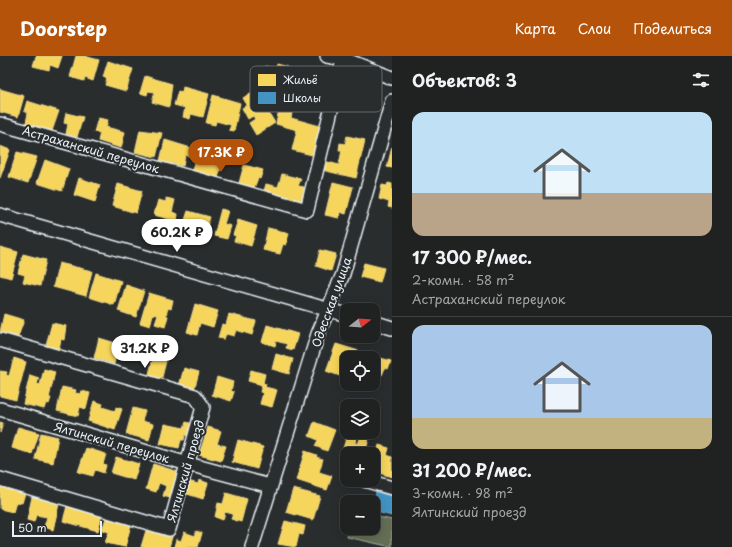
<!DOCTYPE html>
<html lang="ru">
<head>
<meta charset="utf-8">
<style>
  body { margin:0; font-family:"Playpen Sans",sans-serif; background:#282a2a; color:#f1f3f6; height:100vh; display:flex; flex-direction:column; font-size:15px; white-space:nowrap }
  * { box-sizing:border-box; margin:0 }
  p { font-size:13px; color:#a2a4a5 }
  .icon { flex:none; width:22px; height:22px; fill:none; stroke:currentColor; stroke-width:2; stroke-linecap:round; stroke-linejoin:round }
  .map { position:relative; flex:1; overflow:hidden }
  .sheet { display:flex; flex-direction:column; background:#202222; width:340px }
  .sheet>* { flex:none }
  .needle { width:26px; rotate:73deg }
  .buttons { position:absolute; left:340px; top:247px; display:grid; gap:8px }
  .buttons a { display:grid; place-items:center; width:40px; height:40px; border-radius:8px; background:#202222; box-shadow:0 2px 10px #0003,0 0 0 1px #3d3f40; font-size:20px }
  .scale { position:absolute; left:12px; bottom:10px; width:90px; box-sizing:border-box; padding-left:4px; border:2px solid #e8f1f8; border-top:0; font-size:11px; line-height:14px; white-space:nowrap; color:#e8f1f8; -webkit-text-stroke:3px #2a2d2e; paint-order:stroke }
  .price { position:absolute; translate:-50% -34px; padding:0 9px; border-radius:14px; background:#fff; color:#222; font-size:13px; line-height:26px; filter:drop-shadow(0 1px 2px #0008) }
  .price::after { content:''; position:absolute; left:50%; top:24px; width:12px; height:9px; margin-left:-6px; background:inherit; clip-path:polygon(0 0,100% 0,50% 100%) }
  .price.selected { background:#b45309; color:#fff }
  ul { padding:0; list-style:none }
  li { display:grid; align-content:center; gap:8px; height:212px; padding:0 20px }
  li+li { border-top:1px solid #3d3f40 }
  li span { display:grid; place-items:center; height:124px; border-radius:12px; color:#555 }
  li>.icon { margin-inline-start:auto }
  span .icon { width:72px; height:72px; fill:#fffc; stroke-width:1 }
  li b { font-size:17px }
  h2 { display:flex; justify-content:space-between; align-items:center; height:48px; padding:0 20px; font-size:17px }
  header { display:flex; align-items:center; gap:24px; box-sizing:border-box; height:56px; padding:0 20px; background:#b45309; color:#fff }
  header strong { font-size:19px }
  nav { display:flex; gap:22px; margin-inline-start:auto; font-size:14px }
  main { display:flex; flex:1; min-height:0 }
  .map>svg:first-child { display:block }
</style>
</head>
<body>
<header>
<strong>Doorstep</strong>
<nav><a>Карта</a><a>Слои</a><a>Поделиться</a></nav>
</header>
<main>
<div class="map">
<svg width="392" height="491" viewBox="0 0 392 491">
  <rect width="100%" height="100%" fill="#2a2d2e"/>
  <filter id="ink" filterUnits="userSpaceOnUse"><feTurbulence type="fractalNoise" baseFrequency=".025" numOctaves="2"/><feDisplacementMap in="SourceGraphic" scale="8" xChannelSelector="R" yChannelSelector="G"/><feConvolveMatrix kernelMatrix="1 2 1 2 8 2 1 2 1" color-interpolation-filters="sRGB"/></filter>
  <g filter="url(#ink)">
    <path fill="#636e54" stroke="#a6b0a6" d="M373,460L392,464V491L347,481L349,472H373Z"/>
    <path fill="#f6d55c" stroke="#f2dd8b" d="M36,0H62L58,12L50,9L49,14L33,10Z
      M76,0H84L99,4L93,25L85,22L84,25L70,21Z
      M108,5L133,13L126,35L105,29L107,22L103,21Z
      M277,8L288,11L286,19L290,20L288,28L284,27L280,42L265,38L266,35L259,33L265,10L276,13Z
      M145,20L172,28L169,51L152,46L155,36L148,35L147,39L140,37Z
      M183,31L209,38L203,61L191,58L190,63L183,61L185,52L174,49L178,35L182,36Z
      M0,33L24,40L18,61L0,56Z
      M255,34L275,67L256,79L249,67L255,63L253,60L248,63L242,52L247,49L243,42Z
      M213,39L240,47L234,75L229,74L231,69L216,65L215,69L206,67Z
      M27,45L59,55L52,75L26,67L28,57L24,55Z
      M279,53L292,57L291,62L320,70L312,99L292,94L297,74L276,68Z
      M66,57L83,61L77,81L66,78L68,68L64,67Z
      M98,62L108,64L106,71L125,76L121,92L98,85L100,77L94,76Z
      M140,74L162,77L156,101L135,96Z
      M347,80L365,84L356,122L322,114L324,105L339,109L342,94H339L340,87L345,88Z
      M165,84L191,92L189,100L185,99L183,110L160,105Z
      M0,90L10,94L0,122Z
      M198,90L214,95L211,105L222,108L218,122L192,115Z
      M392,91V112L387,111Z
      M17,96L37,101L28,127L9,121Z
      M45,104L69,113L62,135L37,127Z
      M244,109L263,114L260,123L258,122L254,132L239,127Z
      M282,118L301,123L298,130L304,131L301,145L264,135L266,128L278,131Z
      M79,122L100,129L95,146L74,139Z
      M333,126L353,131L346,158L340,156L339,162L325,159Z
      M388,127L392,128V152L388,151L389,146L379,143L382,129L387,130Z
      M118,128L142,135L136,157L112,150Z
      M166,142L175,144L172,156L178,158L177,165L154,159L158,144L166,146Z
      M221,153L228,155L224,168L231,170L227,183L214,180Z
      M188,155L210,161L205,176L183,170Z
      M238,164L257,170L251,190L234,185L236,180L233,179Z
      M268,172L289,177L286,189L283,188L280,198L263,194Z
      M0,191L18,196L11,222L0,219Z
      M320,194L336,198L331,215L316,210Z
      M23,198L46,204L40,230L23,226L25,219L18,217Z
      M59,207L92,215L86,240L53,231Z
      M364,207L384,212L380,226L360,221Z
      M96,217L121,225L114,249L89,241Z
      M126,229L144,235L136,261L118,255Z
      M149,237L173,244L171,253L168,252L166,259L168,260L165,271L155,268L158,259L153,258L150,270L140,267Z
      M195,248L218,255L213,271L200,267L197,279L187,276Z
      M4,258L24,264L18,281L0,276Z
      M229,258L256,265L252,279L236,274L234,280L226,278L224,283L218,282L222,268L226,269Z
      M52,267L66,270L64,284L61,283L59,293L46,289Z
      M267,269L298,278L293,294L286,292L287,288L276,285L275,290L262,286Z
      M99,282L119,288L114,308L94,302Z
      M336,288L359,295L356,301L358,302H347V308L345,307L340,320L326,315Z
      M276,298L293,303L289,318L272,313Z
      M370,299L391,305L388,313L385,312L382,319L379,318L376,329L373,328V302H369Z
      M14,302L26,306L16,344L0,340V315L7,316L6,319L9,320Z
      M153,302L166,305L161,325L148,322Z
      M184,312L199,316L194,334L179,330Z
      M44,313L55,316L49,342H51L49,348L46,347L44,353L23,348L30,319L39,322L37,328L40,329Z
      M251,314L265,318L263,327L266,328L265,331L277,334L272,351L260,348L263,337L260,336L262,329L248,325Z
      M217,321L233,326L231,335L234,336L231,345L212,339Z
      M62,331L76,334L75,337L81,338V335L90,337L86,353L80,351L78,360L57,355Z
      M94,345L103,348L102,351L115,355L116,351L122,353L115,374L88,365Z
      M133,352L145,355L142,365L153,368L149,384L126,378Z
      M0,366L3,367L0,377Z
      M186,366L193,368L190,380L185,379L184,384H181L179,392L160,388L165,368L184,372Z
      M314,366L335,374L327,395L315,390L318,384L309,380Z
      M18,371L39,377L32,398L12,392Z
      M208,371L221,375L217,388L226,390L221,405L199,399Z
      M348,376L357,379L355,387L358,388L361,380L369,382L365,398H347V400L341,399Z
      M41,377L58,381L53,407L35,403Z
      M238,384L263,391L257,413L232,406Z
      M379,389L389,392L387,399L392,401V421L373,415V408Z
      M86,392L106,398L103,408L106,409L104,417L95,414L93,420L78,416Z
      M305,395L317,399L316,401L323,403L319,416L332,420L327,434L296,424Z
      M116,401L139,408L134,424L111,417Z
      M153,408L182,417L175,439L171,438L170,442L163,440L166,430L159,427L156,436L146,433Z
      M199,424L208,427L203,443L184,437L188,425L198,428Z
      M0,430L25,437L22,447L16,446L13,456L0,453Z
      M293,433L320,440L313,464L286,456Z
      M226,437L247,443L241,466L231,463L233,458L225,456L223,464L215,461L218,447L223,448Z
      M32,441L59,448L53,474L44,471L47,461L36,459L34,466L27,464Z
      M67,450L102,459L98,475L63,465Z
      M106,462L131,469L125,491L105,487L109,476L102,474Z
      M285,465L305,470L303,479L299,478L296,491L278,488Z
      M147,471L173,478L169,491H141Z
      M196,475L202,477L198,491H174L176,483L181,485L184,476L195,480Z"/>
    <path fill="#4393c3" stroke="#74afd3" d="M376,436L392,440V460L373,455Z"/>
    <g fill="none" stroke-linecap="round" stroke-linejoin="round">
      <defs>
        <path id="street" d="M327,0L344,3L392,22
          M0,68L307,154L344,0
          M0,159L347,259
          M373,266L392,272
          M0,284L195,340L203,351L169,473L0,423
          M0,353L188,408L270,430
          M364,424L392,432
          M252,491L318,278L343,218L392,45"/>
      </defs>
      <use href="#street" stroke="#e8f1f8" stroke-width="16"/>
      <use href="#street" stroke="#2a2d2e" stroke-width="13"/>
    </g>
  </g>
  <g text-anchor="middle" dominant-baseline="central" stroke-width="4" stroke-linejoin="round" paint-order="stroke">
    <g font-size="12" fill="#e8f1f8" stroke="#2a2d2e">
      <text transform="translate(91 93) rotate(16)">Астраханский переулок</text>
      <text transform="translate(331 246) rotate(-70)">Одесская улица</text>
      <text transform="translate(112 386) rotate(16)">Ялтинский переулок</text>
      <text transform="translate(185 415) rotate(-74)">Ялтинский проезд</text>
    </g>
  </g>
  <rect x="250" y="10" width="132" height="46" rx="6" fill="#2a2d2e" stroke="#63686b" stroke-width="1"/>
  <rect x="258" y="18" width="18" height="12" fill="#f6d55c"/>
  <rect x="258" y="36" width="18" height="12" fill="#4393c3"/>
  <g font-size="11" fill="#e8f1f8">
    <text x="283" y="28">Жильё</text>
    <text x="283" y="46">Школы</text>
  </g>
</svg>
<div class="buttons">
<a><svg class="needle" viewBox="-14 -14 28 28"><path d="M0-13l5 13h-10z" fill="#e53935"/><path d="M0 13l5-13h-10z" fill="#a2a4a5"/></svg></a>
<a><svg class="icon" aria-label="locate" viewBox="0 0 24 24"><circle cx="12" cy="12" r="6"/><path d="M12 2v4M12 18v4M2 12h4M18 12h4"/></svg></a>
<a><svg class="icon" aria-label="layers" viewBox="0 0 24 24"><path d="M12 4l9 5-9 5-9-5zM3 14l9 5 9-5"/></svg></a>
<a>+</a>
<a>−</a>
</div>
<div class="scale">50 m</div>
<b class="price selected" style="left:221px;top:117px">17.3K ₽</b>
<b class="price" style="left:177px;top:197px">60.2K ₽</b>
<b class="price" style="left:145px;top:313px">31.2K ₽</b>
</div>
<section class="sheet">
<h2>Объектов: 3<svg class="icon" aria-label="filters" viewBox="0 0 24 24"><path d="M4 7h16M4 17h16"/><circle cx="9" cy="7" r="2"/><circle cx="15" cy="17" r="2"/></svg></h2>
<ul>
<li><span style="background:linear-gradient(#bfe0f5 65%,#b9a48a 0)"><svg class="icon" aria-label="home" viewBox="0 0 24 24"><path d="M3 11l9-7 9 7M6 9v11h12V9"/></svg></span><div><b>17 300 ₽/мес.</b><p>2-комн. · 58 m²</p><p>Астраханский переулок</p></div></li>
<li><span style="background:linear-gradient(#a9c7e8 75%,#c2b280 0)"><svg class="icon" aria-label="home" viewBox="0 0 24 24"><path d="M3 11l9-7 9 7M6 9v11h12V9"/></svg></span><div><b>31 200 ₽/мес.</b><p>3-комн. · 98 m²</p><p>Ялтинский проезд</p></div></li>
</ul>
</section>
</main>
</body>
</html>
